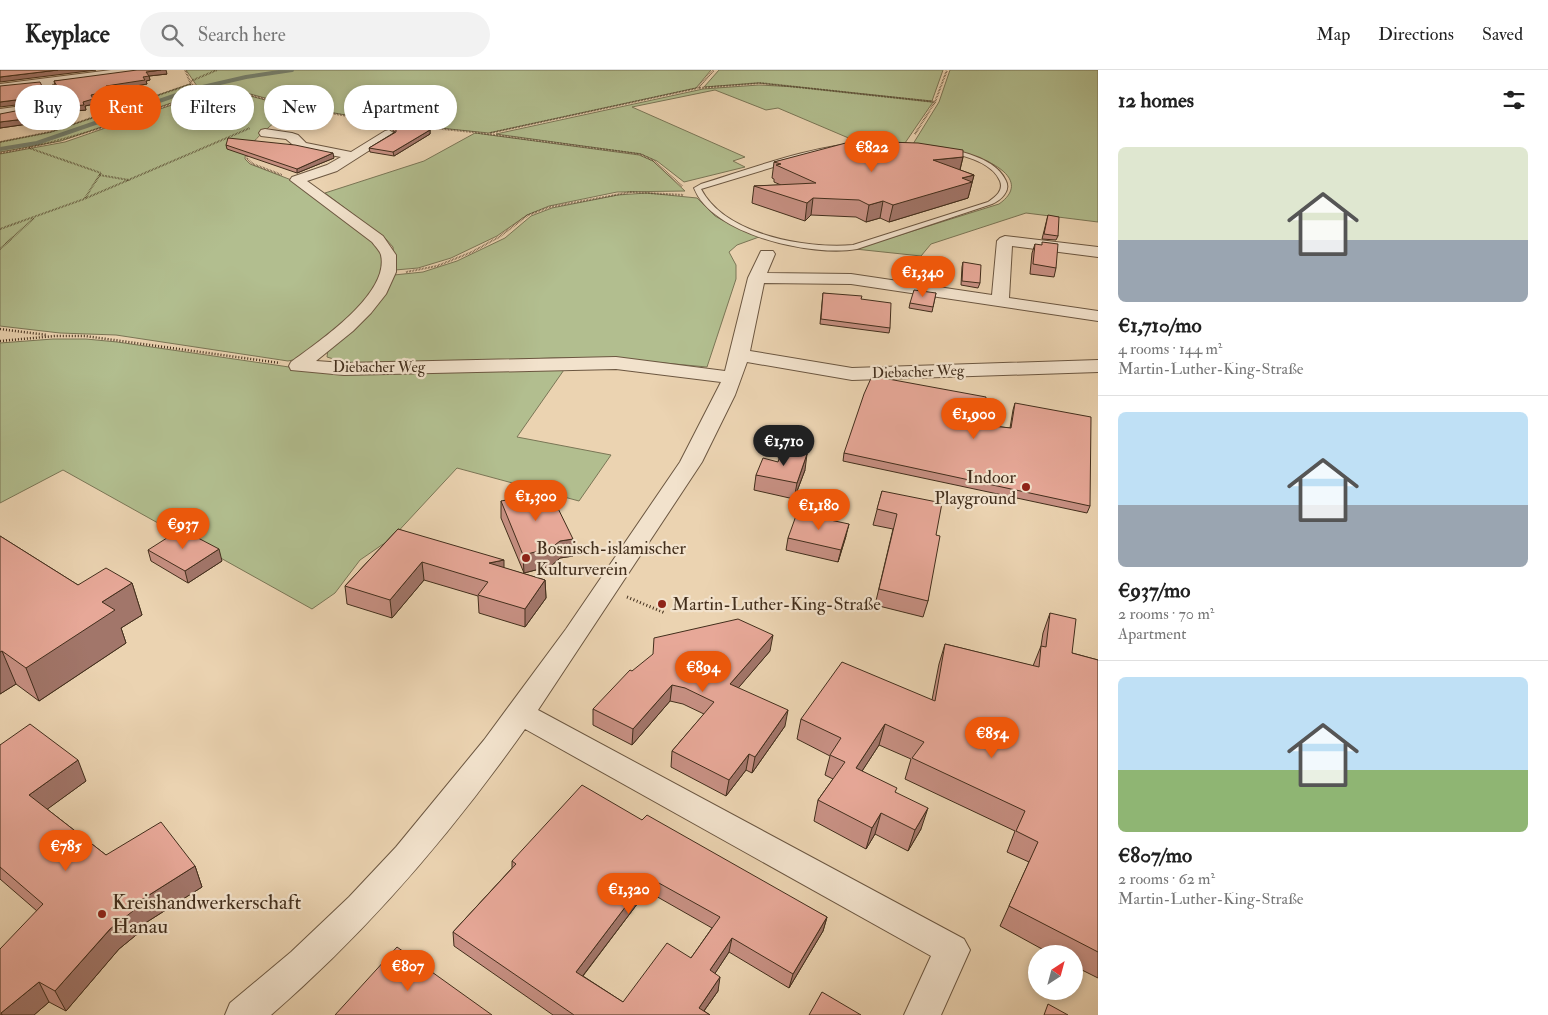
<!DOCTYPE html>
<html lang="en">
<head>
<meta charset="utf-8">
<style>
  body { margin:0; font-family:"IM FELL Double Pica",serif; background:#f2f2f2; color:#222; height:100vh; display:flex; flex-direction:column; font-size:19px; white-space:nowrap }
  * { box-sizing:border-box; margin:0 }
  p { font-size:16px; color:#767676 }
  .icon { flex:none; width:28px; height:28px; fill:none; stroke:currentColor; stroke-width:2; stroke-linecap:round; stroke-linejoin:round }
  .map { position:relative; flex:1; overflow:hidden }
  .drawer { display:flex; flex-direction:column; background:#fff; width:450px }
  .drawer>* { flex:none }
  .guide { position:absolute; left:15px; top:15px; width:475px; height:45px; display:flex; gap:10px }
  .needle { width:32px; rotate:36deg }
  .buttons { position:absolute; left:1028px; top:875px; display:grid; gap:10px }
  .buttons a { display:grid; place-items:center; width:55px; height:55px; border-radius:50%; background:#fff; box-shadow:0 2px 8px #0003; font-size:25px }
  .price { position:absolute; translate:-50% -42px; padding:0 11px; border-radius:18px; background:#ea580c; color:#fff; font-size:16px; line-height:32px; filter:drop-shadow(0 1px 2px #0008) }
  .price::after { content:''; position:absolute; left:50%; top:30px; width:15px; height:11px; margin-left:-8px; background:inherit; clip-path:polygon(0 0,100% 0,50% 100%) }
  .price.selected { background:#222; color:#fff }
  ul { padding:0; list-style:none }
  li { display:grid; align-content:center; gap:10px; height:265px; padding:0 20px }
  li+li { border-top:1px solid #e0e0e0 }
  li span { display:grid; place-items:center; height:155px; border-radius:8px; color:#555 }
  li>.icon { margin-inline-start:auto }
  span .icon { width:90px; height:90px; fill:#fffc; stroke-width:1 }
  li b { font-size:21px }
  h2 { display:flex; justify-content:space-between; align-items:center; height:60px; padding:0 20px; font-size:21px }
  .tag { padding:0 18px; border-radius:22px; background:#fff; box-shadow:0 2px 8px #0003; font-size:18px; line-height:45px }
  .tag.selected { background:#ea580c; color:#fff }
  header { display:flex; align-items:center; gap:30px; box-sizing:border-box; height:70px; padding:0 25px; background:#fff; border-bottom:1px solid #e0e0e0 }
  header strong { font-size:24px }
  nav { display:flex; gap:28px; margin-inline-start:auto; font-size:18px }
  .search { width:350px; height:45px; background:#f2f2f2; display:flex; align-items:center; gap:12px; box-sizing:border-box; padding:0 18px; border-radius:28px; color:#767676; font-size:19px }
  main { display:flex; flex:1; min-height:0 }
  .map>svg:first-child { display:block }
</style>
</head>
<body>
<header>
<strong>Keyplace</strong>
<div class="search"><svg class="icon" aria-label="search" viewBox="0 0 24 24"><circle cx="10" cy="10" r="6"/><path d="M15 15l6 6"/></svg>Search here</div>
<nav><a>Map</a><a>Directions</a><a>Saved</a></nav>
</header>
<main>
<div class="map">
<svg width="1098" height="945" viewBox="0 0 1098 945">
  <rect width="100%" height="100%" fill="#ebd3b1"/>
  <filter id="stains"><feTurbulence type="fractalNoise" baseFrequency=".004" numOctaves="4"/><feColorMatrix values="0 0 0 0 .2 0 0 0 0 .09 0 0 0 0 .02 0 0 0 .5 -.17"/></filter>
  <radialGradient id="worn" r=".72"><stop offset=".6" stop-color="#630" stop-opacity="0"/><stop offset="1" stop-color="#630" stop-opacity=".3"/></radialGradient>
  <path fill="#b2be8f" stroke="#7a7656" d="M186,0H711L696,18L489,63L391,53L295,36L228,18L197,16Z
    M719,0H943L932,31L759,13L704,17Z
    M950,0H1098V152L1026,143L931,174L921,186L855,179L999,134C1033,110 989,89 966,84C949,79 931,77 913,74L939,32Z
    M190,14L192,17L201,19L203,22L61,71L0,82V72L51,62Z
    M759,15L797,17L933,32L905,73L858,72L778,38L766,40L715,20L632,37L745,87L733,91L745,97L684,112L657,91L641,84L496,64L703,19Z
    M218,19L231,21L292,37C281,49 244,73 245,89L250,94L294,111L383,178L385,203L354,247L303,288L288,291L116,265L60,263L0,256V84L65,72Z
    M475,63L639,85L653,91L685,121L617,122L549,136L527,145L497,166L451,188L418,198L395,200L393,177L386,169L325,123L424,91Z
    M647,123L697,128L715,146L724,151L759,167L737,175L729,182L736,195V209L707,297L610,288H553L421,293H346L327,287L328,279L394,205L423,202L457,191L505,168L531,146L552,138L618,125Z
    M53,269H86L117,272L296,298L566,297L517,367L611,385L579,431L457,398L392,468L360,490L335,523L312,539L63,400L0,433V273Z"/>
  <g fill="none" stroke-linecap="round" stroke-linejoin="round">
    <path stroke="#76816f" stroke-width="4" d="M0,79L37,73L194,19L246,7L292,0"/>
    <defs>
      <path id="lane" d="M871,72C905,73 991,75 1006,111C1011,121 1001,130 992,134L857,179C812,187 712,165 694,118L701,114C756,97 813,75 871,72ZM871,76C901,76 987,78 1000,111C1004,121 995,127 988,132L853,175C806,179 725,165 701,119L823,82L849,77Z"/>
      <path id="street" d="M111,0H142L137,3L52,14L64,34L62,36L0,47V39L51,32L42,15L0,20V14Z
        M265,59L292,63L298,65L306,73L351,82L385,61L389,60L395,64L337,101L307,111L383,166L396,185V202L386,224L371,243L353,261L316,291L344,293L616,287L725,301L748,208L761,181H773L775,184L767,203L851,204L992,225L997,171L1000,168L1005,166L1098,177V187L1012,176L1009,228L1098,241V251L851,214L764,213L750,281L852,298L1098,290V302L852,310L747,292L735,325L702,392L538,640L964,869L970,880L941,945H904L931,886L525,659C450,765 369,860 271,945H225L230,933L291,882L349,827L396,777L484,670L566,559L680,392L721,312L616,299L344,305L291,300L289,296L291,292C318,272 390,224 381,185C380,181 375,176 372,172L290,110L292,107L327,95L341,87L298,79L286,69L261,66L259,63L261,60Z"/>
    </defs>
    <use href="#lane" stroke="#6c5741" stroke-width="2"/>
    <use href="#street" stroke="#6c5741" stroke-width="2"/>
    <path stroke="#422e1c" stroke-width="2" stroke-dasharray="0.5 1" stroke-linecap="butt" d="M185,0L191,14L195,16L232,20L294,37L378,51
      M191,11L217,0
      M699,18L760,13L935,32
      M277,48L286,45
      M402,55L472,62L640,84L654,91L682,116
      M490,63L698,18L714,0
      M915,64L935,32L947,0
      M0,72L50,62L191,14
      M29,78L101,103L85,128
      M248,82L247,89L253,94L282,105
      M0,83C71,71 137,46 204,22L205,18
      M99,105L129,110
      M0,159L84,129L250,58
      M0,179L34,148
      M406,202L437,196L472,182L499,167L528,145L550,137L631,122L684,125"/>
    <path stroke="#422e1c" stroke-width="2.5" stroke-dasharray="1 2" stroke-linecap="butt" d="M0,259L47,265
      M0,271L55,266H85L280,293"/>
    <path stroke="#422e1c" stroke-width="3" stroke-dasharray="1 2.5" stroke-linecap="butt" d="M627,527L665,543"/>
    <use href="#lane" fill="#f2e2cc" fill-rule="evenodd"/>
    <use href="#street" fill="#f2e2cc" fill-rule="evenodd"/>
  </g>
  <path fill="#c79083" stroke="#422e1c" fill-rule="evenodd" d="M167,4L149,6L150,10L146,11L147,14L108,21L110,26L93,29L94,34L85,36L86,40L66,42L67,47L62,48L64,53L37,57L35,53L0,58L62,32L64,30L55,15L54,11Z
    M393,57L430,60V64L394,86L370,82L369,78L395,62L393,61Z
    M886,72L963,87L960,100L974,105L968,128L889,152L880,148L866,152L856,147L811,145L805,151L752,133L754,116L781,115L774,112V109L772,108L774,92L865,73Z
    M226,75L334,88L297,103L227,79Z
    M1048,145L1058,166L1056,170L1042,169Z
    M1035,174L1056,198L1054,207L1030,204L1032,183Z
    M963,192L980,213L978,218L961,215L962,197Z
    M940,198L937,215L918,212L919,207Z
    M823,223L861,229L890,258L889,263L820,254Z
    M936,223L932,242L909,238L910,233Z
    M1015,333L1090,436L1087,443L843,391L844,383L983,355L1010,358L1013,340Z
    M805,400L794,429L754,420L756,405Z
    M882,421L936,465L928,531L923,547L875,535L893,459L873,455Z
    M501,431L573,469V486L560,488L551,496L524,503L501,448Z
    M398,459L504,498L545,510L546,528L525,557L479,543L478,526L424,510L392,548L347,534L345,516Z
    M0,466L78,515L132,513L142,545L121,558L126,573L39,631L16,614L0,624Z
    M846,466L838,492L786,480L788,468Z
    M148,480L222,491L188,513L151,491Z
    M1050,543L1072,583L1098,590V908L1074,896V884H1051L1000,856L1029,792L1007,782L1015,761L905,709L911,689L879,675L862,701L895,722L921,759L908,781L875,764L866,779L814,751L818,730L833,709L825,705L830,686L797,669L801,649L932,630L939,594L945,574L1033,596L1041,576L1043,563Z
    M770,581L738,618L785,656L752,703L746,700L726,726L671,697L672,681L704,644L683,634L670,631L632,675L593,655V639Z
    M0,675L86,711L47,739L106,785L195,796L202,817L139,857L141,861L119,879L66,941L49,932L34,945L37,841L0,809Z
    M642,750L827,847L823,861L789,918L729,882L715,903L718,921L704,941L710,945H553L454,876L453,862L512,798V791ZM647,821L712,858L691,888L623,932L583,906Z"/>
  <path fill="#a2766a" stroke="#422e1c" d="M58,0H96L0,12V7Z
    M161,0H166L167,4L149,6L150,10L146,11L147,14L107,21L106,16L143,7L146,2Z
    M108,21L110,26L93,29L94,34L85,36L86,40L64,42L63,37L83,32L91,25Z
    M47,26L48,31L0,37V32Z
    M66,42L67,47L61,48L59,43Z
    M33,48L35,53L0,58V52Z
    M63,48L64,53L37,57L35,52Z
    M430,60V64L394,86L393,82Z
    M333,83L334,88L297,103V99Z
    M963,87L959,103L933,90Z
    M974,105L968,128L889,152L893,135L962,108Z
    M813,128L811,145L805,151L807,133Z
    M883,131L880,148L866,152L869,135Z
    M807,384L805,400L794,429L797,413Z
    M849,454L846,466L838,492L841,480Z
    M573,469V486L560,488L551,496L524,503L523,485L560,471Z
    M219,479L222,491L188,513L185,501Z
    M504,490V507L489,493Z
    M422,492L424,510L392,548L390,530Z
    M545,510L546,528L525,557V539Z
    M132,513L142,545L121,558L126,573L39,631L26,598L102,532Z
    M773,565L770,581L728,630L730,614Z
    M2,581L16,614L0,624V582Z
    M672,615L670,631L632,675L633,659Z
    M788,640L785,656L752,703L755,687Z
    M885,654L879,675L851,718L856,698Z
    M749,684L746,700L726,726L729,710Z
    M78,690L86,711L38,746L29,725Z
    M928,738L921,759L908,781L915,760Z
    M881,743L875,764L866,779L872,758Z
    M195,796L202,817L139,857L141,861L119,879L66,941L55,921L130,837Z
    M648,807L647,821L575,916L576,902Z
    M827,847L823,861L789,918L793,904Z
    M732,868L729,882L708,914L710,900Z
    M720,907L718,921L701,945L699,938Z
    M39,912L49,932L34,945H2L1,943Z"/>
  <path fill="#e7a898" stroke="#422e1c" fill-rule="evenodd" d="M0,0H58L0,7Z
    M137,0H161L146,2L149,6L143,7L145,10L106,16L108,21L91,25L93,29L83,32L84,35L63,37L66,42L59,43L63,48L35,52L33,48L0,52V44L62,32L64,28L54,11Z
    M40,12L47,26L0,32V16Z
    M395,55L430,60L393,82L369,78L396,62V59L393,57Z
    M228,68L295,75L333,83L297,99L226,75Z
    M857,70L865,73L878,70L886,72L918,73L963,80V87L933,90L974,105L962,108L972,112L893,135L883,131L869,135L859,130L813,128L807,133L754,116L816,113L776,95L781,94L774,92Z
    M1048,145L1059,147L1058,166L1044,164Z
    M1042,172L1058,174L1056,198L1033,194L1035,174L1042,175Z
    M963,192L981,195L980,213L962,211Z
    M923,195L940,198L938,210L919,207Z
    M914,220L936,223L933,237L910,233Z
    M823,223L862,226L861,229L891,233L890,258L821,249Z
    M872,306L986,327L983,355L1011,358L1015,333L1091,347L1090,436L844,383L864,324Z
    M782,379L807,384L797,413L756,405L763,388L778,392Z
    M882,421L942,433L936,465L940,466L928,531L879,519L897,444L877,439Z
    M550,422L573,469L560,471L551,478L523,485L501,431Z
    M797,443L849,454L841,480L788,468Z
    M181,459L219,479L185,501L148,480Z
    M398,459L504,490L489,493L545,510L525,539L478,525L488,512L422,492L390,530L345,516Z
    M0,466L78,515L106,498L132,513L102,532L115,540L26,598L2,581L0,582Z
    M1050,543L1076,549L1072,583L1098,590V882L1009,836L1038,772L1016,761L1025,741L912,688L924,672L885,654L856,698L897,718L895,722L928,738L915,760L881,743L872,758L818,730L845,692L830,685L841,668L801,649L842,592L935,631L945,574L1039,597L1041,576L1046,577Z
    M738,549L773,565L730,614L788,640L755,687L749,684L729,710L672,681L714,632L685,618L672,615L633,659L593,639L630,600L632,601L653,584L654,568Z
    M30,654L78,690L29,725L106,785L161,752L195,796L130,837L133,841L110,859L55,921L39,912L1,943L2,945H0V879L43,834L0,797V675Z
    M582,715L642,750L647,745L827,847L793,904L732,868L710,900L720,907L699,938L710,945H574L453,862L516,794L512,791ZM648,807L720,847L691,888L667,873L623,932L576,902Z
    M397,877L492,945H335Z
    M822,922L861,945H809Z
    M1048,934L1068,945H1044Z"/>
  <g fill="#8f2418" stroke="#f2e2cc" stroke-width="2">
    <circle cx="1026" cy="417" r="5"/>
    <circle cx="526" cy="488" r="5"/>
    <circle cx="662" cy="534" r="5"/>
    <circle cx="102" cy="844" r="5"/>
  </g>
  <g text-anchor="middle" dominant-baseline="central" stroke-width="4.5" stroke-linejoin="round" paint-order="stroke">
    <g font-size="15" fill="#422e1c" stroke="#f2e2cc">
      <text x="379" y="297">Diebacher Weg</text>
      <text transform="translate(918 302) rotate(-2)">Diebacher Weg</text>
    </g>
    <g font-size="18" fill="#422e1c" stroke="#f2e2cc" text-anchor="start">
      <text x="1016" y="407" text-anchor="end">Indoor<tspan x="1016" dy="21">Playground</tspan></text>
      <text x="536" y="478">Bosnisch-islamischer<tspan x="536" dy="21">Kulturverein</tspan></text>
      <text x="672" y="534">Martin-Luther-King-Straße</text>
    </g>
    <g font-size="21" fill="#422e1c" stroke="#f2e2cc" text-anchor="start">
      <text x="112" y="832">Kreishandwerkerschaft<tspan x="112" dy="24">Hanau</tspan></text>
    </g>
  </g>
  <rect width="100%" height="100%" filter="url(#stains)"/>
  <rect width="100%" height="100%" fill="url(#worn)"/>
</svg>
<div class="buttons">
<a><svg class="needle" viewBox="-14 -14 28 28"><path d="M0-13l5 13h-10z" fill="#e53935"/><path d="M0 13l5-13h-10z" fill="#767676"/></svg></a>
</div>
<b class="price" style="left:872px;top:103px">€822</b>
<b class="price" style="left:923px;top:228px">€1,340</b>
<b class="price" style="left:974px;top:370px">€1,900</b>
<b class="price selected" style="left:784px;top:397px">€1,710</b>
<b class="price" style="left:536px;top:452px">€1,300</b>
<b class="price" style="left:819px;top:461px">€1,180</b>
<b class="price" style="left:183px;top:480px">€937</b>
<b class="price" style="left:703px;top:623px">€894</b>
<b class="price" style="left:992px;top:689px">€854</b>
<b class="price" style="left:66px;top:802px">€785</b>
<b class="price" style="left:629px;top:845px">€1,320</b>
<b class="price" style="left:408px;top:922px">€807</b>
<div class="guide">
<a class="tag">Buy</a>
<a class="tag selected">Rent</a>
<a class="tag">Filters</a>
<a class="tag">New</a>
<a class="tag">Apartment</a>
</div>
</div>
<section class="drawer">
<h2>12 homes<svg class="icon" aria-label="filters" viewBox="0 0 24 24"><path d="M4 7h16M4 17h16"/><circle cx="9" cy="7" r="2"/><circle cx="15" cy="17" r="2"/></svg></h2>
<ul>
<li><span style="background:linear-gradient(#dfe7d0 60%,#9aa5b1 0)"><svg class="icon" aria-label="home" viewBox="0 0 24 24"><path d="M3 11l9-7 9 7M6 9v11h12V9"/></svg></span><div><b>€1,710/mo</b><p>4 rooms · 144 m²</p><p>Martin-Luther-King-Straße</p></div></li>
<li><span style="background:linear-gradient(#bfe0f5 60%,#9aa5b1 0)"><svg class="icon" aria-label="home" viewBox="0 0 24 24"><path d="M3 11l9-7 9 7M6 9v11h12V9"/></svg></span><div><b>€937/mo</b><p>2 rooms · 70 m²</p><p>Apartment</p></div></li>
<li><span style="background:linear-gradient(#bfe0f5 60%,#8fb573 0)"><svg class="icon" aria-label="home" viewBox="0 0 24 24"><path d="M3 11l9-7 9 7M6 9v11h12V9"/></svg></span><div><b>€807/mo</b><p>2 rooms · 62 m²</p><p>Martin-Luther-King-Straße</p></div></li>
</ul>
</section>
</main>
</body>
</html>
